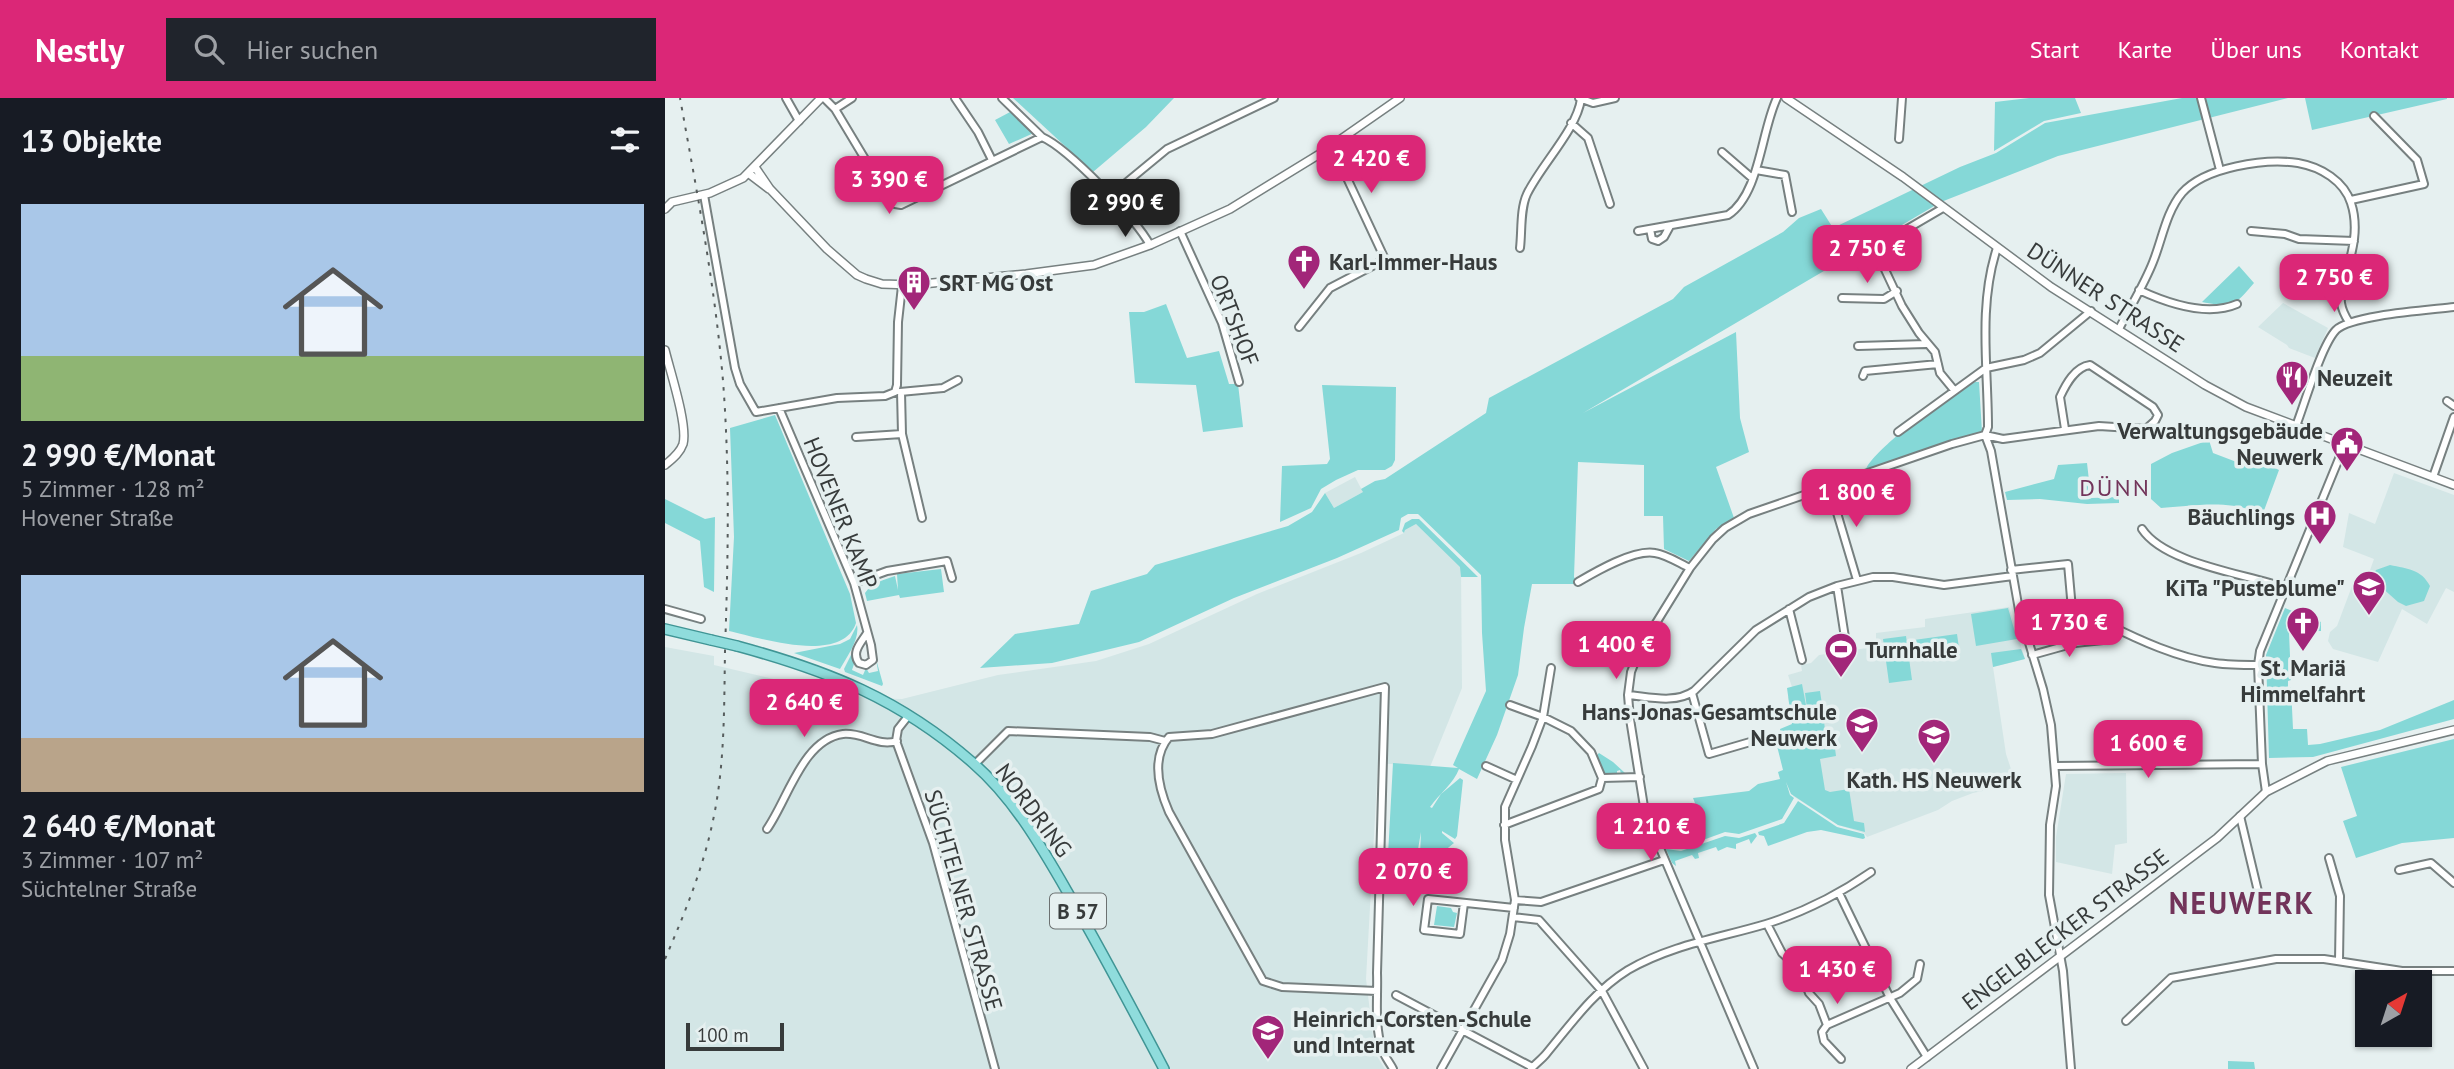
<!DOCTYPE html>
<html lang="de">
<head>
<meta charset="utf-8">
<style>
  body { margin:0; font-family:"PT Sans",sans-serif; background:#20242c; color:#f1f3f6; height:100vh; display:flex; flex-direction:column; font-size:26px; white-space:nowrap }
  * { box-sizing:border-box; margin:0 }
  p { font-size:23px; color:#9ea1a6 }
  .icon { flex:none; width:38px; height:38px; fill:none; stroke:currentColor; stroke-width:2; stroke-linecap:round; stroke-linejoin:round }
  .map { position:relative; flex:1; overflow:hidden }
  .details { display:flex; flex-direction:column; background:#171b24; width:665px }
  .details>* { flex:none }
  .needle { width:46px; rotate:39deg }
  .controls { position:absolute; left:1690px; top:872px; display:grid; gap:14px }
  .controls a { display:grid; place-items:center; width:77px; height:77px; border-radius:0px; background:#171b24; box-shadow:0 2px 5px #0004; font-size:35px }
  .scale { position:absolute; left:21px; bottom:18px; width:98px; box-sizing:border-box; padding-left:7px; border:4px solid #373b3b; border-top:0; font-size:19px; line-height:24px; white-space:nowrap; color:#373b3b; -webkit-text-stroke:5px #e6f0f0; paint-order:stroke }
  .price { position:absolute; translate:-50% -60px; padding:0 16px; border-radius:14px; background:#db2777; color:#fff; font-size:23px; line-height:46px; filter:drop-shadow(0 2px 4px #0008) }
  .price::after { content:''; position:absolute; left:50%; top:42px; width:21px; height:16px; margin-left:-10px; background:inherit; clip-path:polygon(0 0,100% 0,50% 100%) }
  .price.current { background:#222; color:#fff }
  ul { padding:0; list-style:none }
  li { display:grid; align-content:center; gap:14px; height:371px; padding:0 21px }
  li span { display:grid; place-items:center; height:217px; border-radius:0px; color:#555 }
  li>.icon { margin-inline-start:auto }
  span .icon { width:126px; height:126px; fill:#fffc; stroke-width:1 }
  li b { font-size:30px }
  h2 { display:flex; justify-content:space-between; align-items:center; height:84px; padding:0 21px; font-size:30px }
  header { display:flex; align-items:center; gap:42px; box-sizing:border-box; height:98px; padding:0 35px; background:#db2777; color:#fff }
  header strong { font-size:33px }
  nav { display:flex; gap:38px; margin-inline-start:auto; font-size:24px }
  .search { width:490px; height:63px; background:#20242c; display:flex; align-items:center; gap:18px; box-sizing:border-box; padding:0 24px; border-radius:0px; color:#9ea1a6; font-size:26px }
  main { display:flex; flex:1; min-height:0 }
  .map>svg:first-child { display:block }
</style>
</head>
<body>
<header>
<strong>Nestly</strong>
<div class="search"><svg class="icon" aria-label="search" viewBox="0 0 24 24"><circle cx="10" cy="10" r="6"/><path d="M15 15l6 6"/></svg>Hier suchen</div>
<nav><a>Start</a><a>Karte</a><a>Über uns</a><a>Kontakt</a></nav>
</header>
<main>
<section class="details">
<h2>13 Objekte<svg class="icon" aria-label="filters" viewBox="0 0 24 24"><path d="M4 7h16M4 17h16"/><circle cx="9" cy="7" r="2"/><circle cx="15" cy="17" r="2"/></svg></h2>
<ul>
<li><span style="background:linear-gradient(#a9c7e8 70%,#8fb573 0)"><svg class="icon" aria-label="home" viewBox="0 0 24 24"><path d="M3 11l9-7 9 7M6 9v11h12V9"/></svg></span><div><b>2 990 €/Monat</b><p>5 Zimmer · 128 m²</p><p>Hovener Straße</p></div></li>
<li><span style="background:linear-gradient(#a9c7e8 75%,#b9a48a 0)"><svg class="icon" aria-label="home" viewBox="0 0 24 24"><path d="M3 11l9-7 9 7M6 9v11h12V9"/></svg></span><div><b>2 640 €/Monat</b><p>3 Zimmer · 107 m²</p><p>Süchtelner Straße</p></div></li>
</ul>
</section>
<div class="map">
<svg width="1789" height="971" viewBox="0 0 1789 971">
  <rect width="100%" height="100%" fill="#e6f0f0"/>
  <path fill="#d3e6e6" d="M1618,205L1663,230L1650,260L1624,250L1622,247L1593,229Z
    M1729,375L1789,397V494L1781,490L1762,526L1737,511L1713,564L1668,551L1663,543L1665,534L1672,528L1687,488L1698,492L1709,461L1678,449L1684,415L1710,426Z
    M690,379L698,394L669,410L660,395Z
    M751,426L796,469L797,590L765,669L713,665L701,881L710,955L720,971H0V549L49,558V567L125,585L202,600L237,601L333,577L431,563L484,546L592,496L696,455L739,435L740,432Z
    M1344,509L1360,561L1328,569L1341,656L1351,686L1308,695L1287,703L1273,712L1202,739L1199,735L1173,727L1128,698L1133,670L1123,599L1129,595L1123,577L1137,573L1136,567L1146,565L1154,557L1202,550V544L1211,542V535L1260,529V521Z
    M1461,675L1462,745L1450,747L1447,776L1391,764V739L1401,676Z"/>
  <path fill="#85d8d7" d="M348,0H509L481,29L428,74Z
    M1364,0H1410L1416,15L1379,23L1329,53L1330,4Z
    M1517,0H1623L1393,58L1276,104L918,315L1071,234L1075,320L1084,354L1051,369L1069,420L1051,431L1024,463L999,451L998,418H979V367L913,364L909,479L913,486H867L859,530L853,577L832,637L812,681L794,671C789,685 774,696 765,709L767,710L776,696L795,680L798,682L792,738L790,741L777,733V735L789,745L778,754L755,757L756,734L752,757H723L728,665L793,670L788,667L821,593L817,535L816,477L753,416H743L736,420L734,432L672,460L569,500L474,544L387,565L315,570L350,536L414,526L426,493L482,476L490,467L623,428L647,414L660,395L669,410L698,394L696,391L710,383L720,381L821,315L824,300L1008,201L1019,189L1118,134L1134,120L1156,111L1168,130L1295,69L1331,55L1380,25Z
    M1640,0H1782V1L1647,32Z
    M347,13L371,34L344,46L330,22Z
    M1574,168L1589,185C1568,209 1569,210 1537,204Z
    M501,206L522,260L554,253L564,286H573L578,329L538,334L531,287L470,285L464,214H479Z
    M1310,284H1314L1317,334L1201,371C1209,353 1263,312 1281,300C1290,294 1301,290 1310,284Z
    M657,287L731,289L730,362L727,368L720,372H693L671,382L656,391L646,410L615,424L617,368L662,366L665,361Z
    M110,317L185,496L191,525C177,567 95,540 64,533L69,439L65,330Z
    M1544,342L1548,355L1582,368L1593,362L1614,372L1597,418C1572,400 1526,408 1496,410L1486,401V366L1507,355Z
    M1422,365L1426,400L1454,399V405L1422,406L1375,401L1342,402L1340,394L1389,381L1393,367Z
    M0,401L40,421L50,419L49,494L39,489L35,443L0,425Z
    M747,421H754L813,479H796L795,469L751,426L740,432L739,435L737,433L740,425Z
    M1725,467C1743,471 1756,471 1765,488L1759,503L1741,508L1733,504L1706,480L1711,472Z
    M276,471L279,494L235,500L234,497L202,503L200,495C207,485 218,482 230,478L233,492L232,476Z
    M1343,510L1352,541L1311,548L1306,516Z
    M1620,510L1656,524V533L1624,534L1626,582L1623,583V589H1626L1628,631H1642L1643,647L1655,646L1715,632L1789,602V621L1648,659L1604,660L1601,557Z
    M192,527C195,541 182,559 175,571L129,555L175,546L185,541Z
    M1292,536L1295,557L1252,563L1249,542Z
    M1241,538L1247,582L1224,585L1218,541Z
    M1356,551L1360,561L1328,569L1326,555Z
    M187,555L189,566L187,572L198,577L201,570L204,575L213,573L211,561L218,586L217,588L180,574L179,571Z
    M1137,586L1143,618L1140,595L1155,593L1159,620L1144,624L1159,622L1161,644L1169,643L1171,658L1155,661L1160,692L1165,694L1184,691L1189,723L1199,725L1200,734L1173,727L1126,696L1121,684L1125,697L1129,700L1117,721L1074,736L1060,734L1016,750L1006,746L999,747L998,744L1039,728L1028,700L1084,693L1093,686L1115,681L1113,674L1118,672L1111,644L1117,642L1115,631L1127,626L1122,590Z
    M1789,641V740L1737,745L1691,760L1678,723L1692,718L1676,669Z
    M934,655L948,664L960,675L956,676L955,672L952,673V676H937L931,658Z
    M1133,703L1172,729L1199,736L1200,740L1198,741L1156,732L1142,734L1103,748L1099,738L1094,737L1093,734L1119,725Z
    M1090,735L1092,738L1086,746L1084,741L1071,746V751L1062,749L1053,753L1051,749L1033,755L1034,760L1030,761L1027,757L1010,763L1011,768L1007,765L1001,751L1016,753L1060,738L1074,740Z
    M772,808L786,810L788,814L792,815L789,829L769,827Z
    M1563,963L1589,964L1590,971H1563Z"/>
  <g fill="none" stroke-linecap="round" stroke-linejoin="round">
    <defs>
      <path id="minor" d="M121,0L134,23
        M159,0L170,11L224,101L230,106L236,107L377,39C404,51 471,121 485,147
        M290,0L313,34L327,62
        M337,0L377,39
        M914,0L928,5L950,0
        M1536,0L1555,72
        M170,11L187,0
        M906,25L923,40L945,106
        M1234,41L1237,0
        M1057,54L1087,80
        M1091,72L1120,77L1127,114
        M39,97L70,270L75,286L91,314L172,300L220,298L230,294L232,287L233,224L237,188
        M445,98L502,51L609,0
        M1686,102L1759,86L1752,62L1709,18
        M1278,110L1213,148L1215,161L1237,208L1254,235L1270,254L1275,275L1289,292
        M985,131L987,141L993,143L999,139L1005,128
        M515,133L557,225L574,284
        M973,133L1063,117C1095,96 1096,33 1112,0
        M1586,133L1620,136L1634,141L1689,143
        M855,150C857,133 855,111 862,96C876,67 912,31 916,1
        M1474,192C1502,205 1542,219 1572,206
        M1177,200L1219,201L1232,193
        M634,229L665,190L713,165L719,159L667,48
        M1454,231C1465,209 1479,187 1488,164C1497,142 1501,114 1517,95C1540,69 1600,60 1633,65C1656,69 1679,83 1686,105C1695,132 1686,158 1679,184C1678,191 1675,198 1676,205C1677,212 1680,218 1684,224
        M1193,248L1261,246
        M1198,278L1200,273L1273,266
        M235,294L278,290L293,282
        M236,294L237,336L257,420
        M1782,303L1789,308
        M114,310L189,485L206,547L208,562L201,567L194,565C186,554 196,545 202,535
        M1631,328C1640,305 1656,248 1671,232C1686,217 1765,212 1789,209
        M1233,334L1321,270L1359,262L1375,255L1426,213
        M1320,337L1326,353L1354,512L1378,591L1386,627L1391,688L1385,727L1384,797L1398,873L1406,971
        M1320,337L1323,329C1323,269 1313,208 1332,150
        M191,339L237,336
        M1768,379L1789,319
        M1164,388L1192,482
        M1477,431C1500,466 1582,476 1620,490
        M1346,472L1403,466L1410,545
        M913,484C930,474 969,451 990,455C1002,457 1014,465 1025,470
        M189,485L222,473L282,463L287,480
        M1172,488L1181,546
        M0,511L36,521
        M1124,511L1137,562
        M1442,526C1474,542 1513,560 1550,565C1564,567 1579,567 1593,567
        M1367,557L1410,545L1438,542
        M1027,595L1044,656L1092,642
        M963,597C985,599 1010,606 1029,593L1091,532L1144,499L1172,488L1208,479H1228L1279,487L1348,478
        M845,607L878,619L886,570
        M244,617L233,631L231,643L268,745L330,971
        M310,666L343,633L485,639L500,643
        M821,668L852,682
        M1390,668L1597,666
        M1601,694L1597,666L1593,567L1595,553L1680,346
        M1575,718L1596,806
        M839,727L934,691L937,680L975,679
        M102,731C123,701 138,641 178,636C198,634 212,649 232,643
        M1664,760L1675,798L1674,863
        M1734,772L1766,765L1789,785
        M1174,795L1225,900L1262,959
        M850,802L876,804L999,762
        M799,805L795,836L759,832L763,801L849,810
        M848,819L874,822L937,893L979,971
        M1102,826L1117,855L1135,871L1144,895L1154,906L1162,927
        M712,893L617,889L598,883L504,714C494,691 486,660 504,639L547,636L720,589L712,875C713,899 709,927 717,951C719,958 725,965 728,971
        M731,897L867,969
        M1461,923L1506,880L1611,861H1659L1737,873H1789
        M1176,961L1159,943L1157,934L1162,927L1235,895L1252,881L1255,866
        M776,971L837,862L845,836L850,802L840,742V709L867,648L878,619L906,633L926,654L937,680
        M866,971C870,966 876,962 881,956C906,926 929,893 963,872C1006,847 1054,840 1101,826C1139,814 1173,797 1206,774
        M1089,971L980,715L965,621L963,597L966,574L975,551L1025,470L1048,441L1060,430L1084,416L1287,346L1320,337L1338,341L1434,328L1481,331L1490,323L1493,317L1488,309L1425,267C1410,269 1401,286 1395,299L1400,331"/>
      <path id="tertiary" d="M1121,0L1238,79L1386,189L1540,287L1581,309L1789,387
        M90,69L105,91L162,151L192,177L201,181L217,186L247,187L361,176L429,167L485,147L565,111L653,57L735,0
        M83,75L104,91
        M0,111L7,104L45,95L78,80L156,0
        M0,252C5,273 23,327 18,346C15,355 7,361 0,367
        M1246,971L1552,740L1601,694L1662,663L1789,632"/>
      <path id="primary" d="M0,531L46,542
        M72,548C164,573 235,601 308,665C352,703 381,757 410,807C441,861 470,916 499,971"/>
    </defs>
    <use href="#minor" stroke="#778080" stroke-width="10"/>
    <use href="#tertiary" stroke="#778080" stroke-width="10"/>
    <use href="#primary" stroke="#409595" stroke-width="12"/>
    <use href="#minor" stroke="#fff" stroke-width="6"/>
    <use href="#tertiary" stroke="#fff" stroke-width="7"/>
    <use href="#primary" stroke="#8fdcdc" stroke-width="9"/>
    <path stroke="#575d5d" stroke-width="2" stroke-dasharray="3.5 7" stroke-linecap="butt" d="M0,861C19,817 37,773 47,727C60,670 59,611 60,553C63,463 65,373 58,283C50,188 32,94 15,0"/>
    <defs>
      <path id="primary-bridge" d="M46,542L72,548"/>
    </defs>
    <use href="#primary-bridge" stroke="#409595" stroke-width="12" stroke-linecap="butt"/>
    <use href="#primary-bridge" stroke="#8fdcdc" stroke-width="9"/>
  </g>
  <defs>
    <symbol id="church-pin" viewBox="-11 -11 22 30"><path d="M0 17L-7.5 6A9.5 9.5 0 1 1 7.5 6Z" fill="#a22679" stroke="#e6f0f0"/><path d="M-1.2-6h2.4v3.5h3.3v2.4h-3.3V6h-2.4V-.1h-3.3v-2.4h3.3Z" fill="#fff"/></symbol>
    <symbol id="building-pin" viewBox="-11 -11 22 30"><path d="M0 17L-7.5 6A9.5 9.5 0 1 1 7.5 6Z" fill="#a22679" stroke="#e6f0f0"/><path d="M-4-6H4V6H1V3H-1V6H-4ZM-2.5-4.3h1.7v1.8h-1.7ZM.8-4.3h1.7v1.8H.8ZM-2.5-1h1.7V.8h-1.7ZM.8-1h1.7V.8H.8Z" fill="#fff"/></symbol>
    <symbol id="restaurant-pin" viewBox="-11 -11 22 30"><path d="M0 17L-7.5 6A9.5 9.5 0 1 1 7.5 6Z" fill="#a22679" stroke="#e6f0f0"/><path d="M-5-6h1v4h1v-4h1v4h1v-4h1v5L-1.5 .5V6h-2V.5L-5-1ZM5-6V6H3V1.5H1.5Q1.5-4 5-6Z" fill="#fff"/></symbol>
    <symbol id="civic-pin" viewBox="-11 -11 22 30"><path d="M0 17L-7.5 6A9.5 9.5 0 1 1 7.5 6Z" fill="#a22679" stroke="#e6f0f0"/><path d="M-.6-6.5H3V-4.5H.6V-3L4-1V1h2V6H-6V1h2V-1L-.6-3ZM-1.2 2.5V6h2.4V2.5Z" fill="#fff"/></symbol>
    <symbol id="hospital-pin" viewBox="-11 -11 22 30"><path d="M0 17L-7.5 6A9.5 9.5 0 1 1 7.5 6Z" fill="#a22679" stroke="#e6f0f0"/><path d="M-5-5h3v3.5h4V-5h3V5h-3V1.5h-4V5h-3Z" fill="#fff"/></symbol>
    <symbol id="school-pin" viewBox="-11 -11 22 30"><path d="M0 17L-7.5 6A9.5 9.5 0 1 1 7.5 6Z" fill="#a22679" stroke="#e6f0f0"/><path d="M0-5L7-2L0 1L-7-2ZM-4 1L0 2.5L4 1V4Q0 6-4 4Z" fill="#fff"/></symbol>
    <symbol id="stadium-pin" viewBox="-11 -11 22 30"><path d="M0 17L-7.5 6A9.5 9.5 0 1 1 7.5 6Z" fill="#a22679" stroke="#e6f0f0"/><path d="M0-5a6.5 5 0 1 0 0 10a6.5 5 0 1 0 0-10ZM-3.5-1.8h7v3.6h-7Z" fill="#fff"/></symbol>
  </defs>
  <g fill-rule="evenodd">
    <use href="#church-pin" x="620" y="144" width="38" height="52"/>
    <use href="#building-pin" x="230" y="165" width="38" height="52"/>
    <use href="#restaurant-pin" x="1608" y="260" width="38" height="52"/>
    <use href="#civic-pin" x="1663" y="326" width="38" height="52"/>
    <use href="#hospital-pin" x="1636" y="399" width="38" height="52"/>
    <use href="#school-pin" x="1685" y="470" width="38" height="52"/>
    <use href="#church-pin" x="1619" y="506" width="38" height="52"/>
    <use href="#stadium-pin" x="1157" y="532" width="38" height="52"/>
    <use href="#school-pin" x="1178" y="607" width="38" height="52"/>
    <use href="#school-pin" x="1250" y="618" width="38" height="52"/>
    <use href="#school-pin" x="584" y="914" width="38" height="52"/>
  </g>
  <g text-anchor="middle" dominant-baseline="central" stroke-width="7" stroke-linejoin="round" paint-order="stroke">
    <rect fill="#e6f0f0" stroke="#6c7171" stroke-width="2" x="385" y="795.5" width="56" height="35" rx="5"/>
    <g font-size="21" font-weight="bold" fill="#373b3b">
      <text x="413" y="813">B 57</text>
    </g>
    <g font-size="23" font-weight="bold" fill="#373b3b" stroke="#e6f0f0" text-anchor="start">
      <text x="664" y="163">Karl-Immer-Haus</text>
      <text x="274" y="184">SRT MG Ost</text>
      <text x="1652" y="279">Neuzeit</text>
      <text x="1658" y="332" text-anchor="end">Verwaltungsgebäude<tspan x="1658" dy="26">Neuwerk</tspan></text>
      <text x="1630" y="418" text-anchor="end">Bäuchlings</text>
      <text x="1680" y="489" text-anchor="end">KiTa "Pusteblume"</text>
      <text x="1200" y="551">Turnhalle</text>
      <text x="1638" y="569" text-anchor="middle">St. Mariä<tspan x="1638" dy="26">Himmelfahrt</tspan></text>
      <text x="1172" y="613" text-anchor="end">Hans-Jonas-Gesamtschule<tspan x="1172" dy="26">Neuwerk</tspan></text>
      <text x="1269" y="681" text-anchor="middle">Kath. HS Neuwerk</text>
      <text x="628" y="920">Heinrich-Corsten-Schule<tspan x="628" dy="26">und Internat</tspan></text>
    </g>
    <g font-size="23" fill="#373b3b" stroke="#e6f0f0">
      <text transform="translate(1441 199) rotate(33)">DÜNNER STRASSE</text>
      <text transform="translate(570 222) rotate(69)">ORTSHOF</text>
      <text transform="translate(176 415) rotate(68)">HOVENER KAMP</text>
      <text transform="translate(369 712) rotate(53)">NORDRING</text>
      <text transform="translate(299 802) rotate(74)">SÜCHTELNER STRASSE</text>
      <text transform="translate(1400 831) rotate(-37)">ENGELBLECKER STRASSE</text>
    </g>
    <g font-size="24" letter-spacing="2" fill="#72345a" stroke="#e6f0f0">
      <text x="1450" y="389">DÜNN</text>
    </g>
    <g font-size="30" font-weight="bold" letter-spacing="2" fill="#72345a" stroke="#e6f0f0">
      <text x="1577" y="804">NEUWERK</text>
    </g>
  </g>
</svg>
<div class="controls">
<a><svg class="needle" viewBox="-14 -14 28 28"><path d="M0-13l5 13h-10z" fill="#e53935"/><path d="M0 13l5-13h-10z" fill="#9ea1a6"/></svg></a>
</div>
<div class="scale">100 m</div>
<b class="price" style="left:706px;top:97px">2 420 €</b>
<b class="price" style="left:224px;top:118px">3 390 €</b>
<b class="price current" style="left:460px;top:141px">2 990 €</b>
<b class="price" style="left:1202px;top:187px">2 750 €</b>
<b class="price" style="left:1669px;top:216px">2 750 €</b>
<b class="price" style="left:1191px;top:431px">1 800 €</b>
<b class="price" style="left:1404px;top:561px">1 730 €</b>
<b class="price" style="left:951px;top:583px">1 400 €</b>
<b class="price" style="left:139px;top:641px">2 640 €</b>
<b class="price" style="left:1483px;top:682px">1 600 €</b>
<b class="price" style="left:986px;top:765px">1 210 €</b>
<b class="price" style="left:748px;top:810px">2 070 €</b>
<b class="price" style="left:1172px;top:908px">1 430 €</b>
</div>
</main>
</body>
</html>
